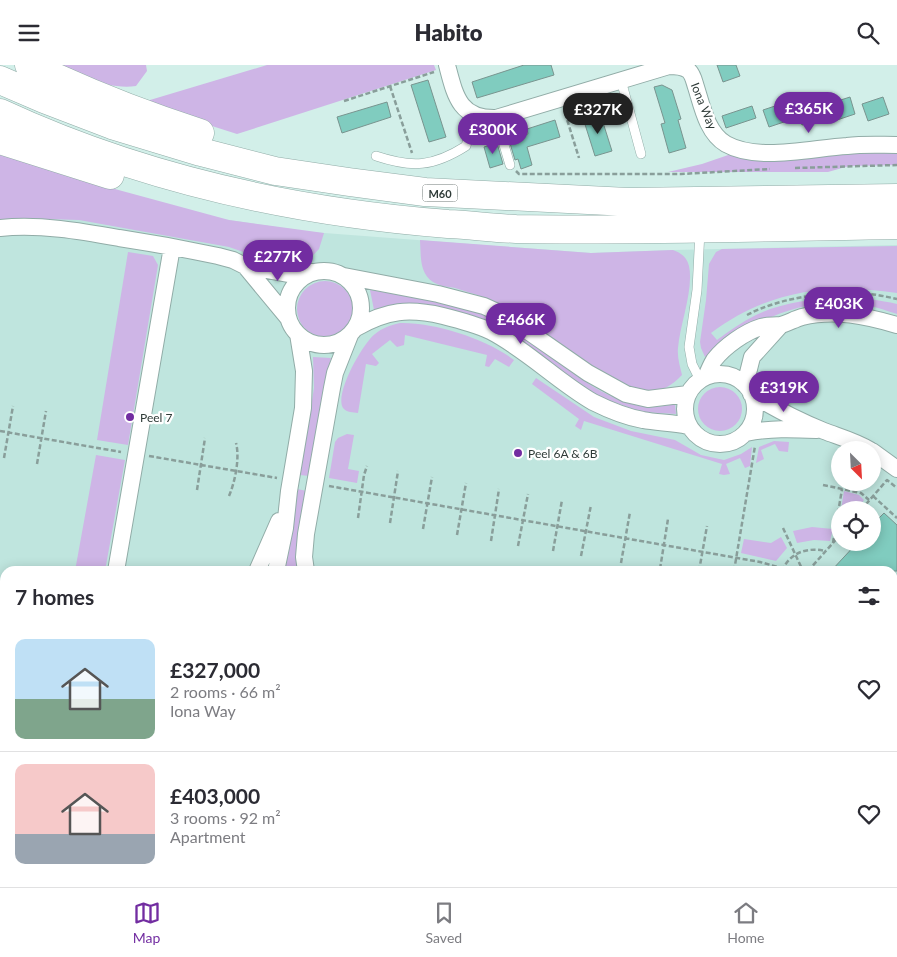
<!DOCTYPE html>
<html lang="en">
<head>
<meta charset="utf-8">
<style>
  body { margin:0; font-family:Lato,sans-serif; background:#f2f2f3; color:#2b2b33; height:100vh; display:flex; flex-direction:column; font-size:19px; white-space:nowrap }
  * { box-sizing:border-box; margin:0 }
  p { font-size:16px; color:#7c7c81 }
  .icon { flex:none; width:28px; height:28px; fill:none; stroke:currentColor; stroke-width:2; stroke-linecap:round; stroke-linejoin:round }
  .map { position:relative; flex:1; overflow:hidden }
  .panel { position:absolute; left:0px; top:501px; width:898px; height:321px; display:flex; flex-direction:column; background:#fff; border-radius:15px 15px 0 0; box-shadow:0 2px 12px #0003 }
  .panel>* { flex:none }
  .needle { width:32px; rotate:156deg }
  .fabs { position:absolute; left:831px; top:376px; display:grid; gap:10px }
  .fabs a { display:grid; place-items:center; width:50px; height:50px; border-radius:50%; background:#fff; box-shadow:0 2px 12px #0003; font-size:25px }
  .price { position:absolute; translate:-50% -42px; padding:0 11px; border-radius:18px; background:#722da1; color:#fff; font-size:16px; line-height:32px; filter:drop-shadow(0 1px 2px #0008) }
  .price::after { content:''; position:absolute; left:50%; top:30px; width:15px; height:11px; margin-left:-8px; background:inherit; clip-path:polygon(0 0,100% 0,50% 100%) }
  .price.active { background:#222; color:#fff }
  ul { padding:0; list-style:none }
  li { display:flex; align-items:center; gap:15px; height:125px; padding:0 15px }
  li+li { border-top:1px solid #e1e1e2 }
  li span { display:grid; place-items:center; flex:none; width:140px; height:100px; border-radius:10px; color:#555 }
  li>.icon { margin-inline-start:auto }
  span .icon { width:60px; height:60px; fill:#fffc; stroke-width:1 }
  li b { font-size:21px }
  h2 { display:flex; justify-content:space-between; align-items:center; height:60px; padding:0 15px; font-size:21px }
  header { display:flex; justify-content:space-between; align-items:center; height:65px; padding:0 15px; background:#fff; font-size:22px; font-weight:800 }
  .tabs { display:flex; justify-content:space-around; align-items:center; height:70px; border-top:1px solid #e1e1e2; background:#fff; font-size:14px; color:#7c7c81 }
  .tabs a { display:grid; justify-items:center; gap:2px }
  .tabs .active { color:#722da1 }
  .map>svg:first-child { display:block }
</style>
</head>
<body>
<header><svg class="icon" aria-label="menu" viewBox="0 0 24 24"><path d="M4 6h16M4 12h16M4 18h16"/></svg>Habito<svg class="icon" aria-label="search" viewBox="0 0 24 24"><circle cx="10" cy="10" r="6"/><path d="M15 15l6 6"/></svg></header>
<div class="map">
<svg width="897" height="822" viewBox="0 0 897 822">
  <rect width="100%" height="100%" fill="#d2efe9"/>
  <path fill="#bfe5de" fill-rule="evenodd" d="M0,132L229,155L311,167L591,188L673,185L897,180V822H0V700L5,677V818H892V506H5V542L0,541ZM840,385H872V418H840ZM840,445H872V478H840Z"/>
  <path fill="#ceb5e6" d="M53,0H146L147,6L136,21C108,25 78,10 53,0Z
    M267,0H434L436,5L237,69L140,38Z
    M897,84V100L849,101L828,107H668L702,99L737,87Z
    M0,88L67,111L229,155L324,168L319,184L305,199L275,198L229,182L79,155L15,153L0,155Z
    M420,175L591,188L673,185C681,188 687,192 689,201C694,224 680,259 678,283C677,292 680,301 682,310C672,321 661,327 645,326C603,323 548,263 509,243C492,234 474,229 455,223C449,222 439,221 433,217C419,208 421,190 420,175Z
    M897,181V228C827,218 769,225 711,268L717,275C729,266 742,257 756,250C796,231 854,229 897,239V249C887,246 878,242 868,241C805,229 754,255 705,292L701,283L700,277L706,235L709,199L716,187L722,184Z
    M128,187L153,191L158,200L128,380L97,375Z
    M297 244a28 28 0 1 1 56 0a28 28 0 1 1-56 0Z
    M370,225C406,231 447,234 481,248C535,270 589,335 645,342C655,343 664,341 675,339L676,349L642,347L602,333L566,309L520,275L385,242L374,245Z
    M400,258C434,257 487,274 514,295L509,302L495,294L489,302L485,301L487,290L405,270L404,280L397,282L390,275L372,289L379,298L376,301L366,299L358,348C353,347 347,348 343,343C334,329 363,278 375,269C382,263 391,260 400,258Z
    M313,292L331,293L323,326L309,411L300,410L314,323Z
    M536,313L594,352L631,366L675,375L701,390L724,395L741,389L752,382L750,401L745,403L740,393L726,399L730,409L724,410L719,409L722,399L584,356L581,365L575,361L579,354L532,319Z
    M698 344a22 22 0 1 1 44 0a22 22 0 1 1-44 0Z
    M347,369L354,370L348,404L359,406L357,418L329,413L335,377L338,373Z
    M774,376L789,377L788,387L779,386L775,379L761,385L764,394L756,398L759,382Z
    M96,390L125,395L105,506H75Z
    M297,424L307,426L296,496L297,506H283Z
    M844,426L859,430L864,435L856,445H841Z
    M812,462L833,464L830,476L814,475L797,478L793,466Z
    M781,472L787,483L776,496L741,488L744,474L771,478Z"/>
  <path fill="#80ccbf" stroke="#79948f" d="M524,0H551L554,10L477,33L472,17Z
    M717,0H736L740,11L723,17Z
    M428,15L446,72L429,77L411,20Z
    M662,20L672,25L681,54L678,55L686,83L669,88L661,59L665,58L654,22Z
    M850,32L855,49L834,56L833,50L802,60L796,44L817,37L819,42Z
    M883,32L889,49L868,56L862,39Z
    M387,37L391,52L342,68L337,52Z
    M784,38L790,55L769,62L763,45Z
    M752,41L756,53L726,63L722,51Z
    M600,48L612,86L595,91L583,53Z
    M555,55L560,72L527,82L532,100L521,104L518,94L515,95L509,75L528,69L527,64Z
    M497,78L503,99L490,103L484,82Z
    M884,448L897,460V506H831L857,478H872V460Z"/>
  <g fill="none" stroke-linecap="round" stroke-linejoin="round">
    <defs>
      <path id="service" d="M621,15L641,89
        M496,53L510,100
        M376,91C412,103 433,102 466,81L474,50
        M700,166L697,225L689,282L692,299L700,315
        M892,793L897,798
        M892,807L897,810
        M181,822L182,818
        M197,822L198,818
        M707,822L711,818"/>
      <path id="minor" d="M447,0C455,30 459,54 496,53L669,1C676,1 682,1 688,5C693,9 694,16 696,22C702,41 707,68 726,79C758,97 812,83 847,81C864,79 880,80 897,80
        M0,163C40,159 80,166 119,173C152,178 185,184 218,191L233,195L245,201L288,209L312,207
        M245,201L288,253
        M287 243a37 37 0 1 1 74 0a37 37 0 1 1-74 0Z
        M344,211L438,229L484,241L506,251L588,308L626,329L648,334L688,329
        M356,263C387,245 409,243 443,251C459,255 475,259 490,266C527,285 557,316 593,337C609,345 626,352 643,355C658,358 673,357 688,361
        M685 344a35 35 0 1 1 70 0a35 35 0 1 1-70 0Z
        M706,312C708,307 711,300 714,295C725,281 745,267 761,262C767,260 774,261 781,260C788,258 795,254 802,252C835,244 866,251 897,260
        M745,320L752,292L781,260
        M751,329C774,343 799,356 824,366C840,372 855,376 870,385
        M746,368C770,363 793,364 817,365
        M872,386L897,404
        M116,506L172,182
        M257,506L279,456
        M276,506L285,463L289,426L303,343L304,306L298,269
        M306,506L304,492L306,469L332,323L335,308L350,270
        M0,558L5,559
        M595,822L596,818
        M617,822L618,818"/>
      <path id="motorway" d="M29,0C85,27 141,49 200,68
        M0,15L44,34L112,60L201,87L275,106L349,117L425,127L628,137L897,133
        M0,48C140,113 294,147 448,159C470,160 493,163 516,164C643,166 770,162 897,160
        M0,75L110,110"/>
    </defs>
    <use href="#service" stroke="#91aca7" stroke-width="10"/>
    <use href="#minor" stroke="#91aca7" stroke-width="18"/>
    <use href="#motorway" stroke="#91aca7" stroke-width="29"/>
    <path stroke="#899e9a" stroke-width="2.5" stroke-dasharray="5 2.5" stroke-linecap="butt" d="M390,21L412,88
      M344,36L434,7
      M565,48L579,93
      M795,103L897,100
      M516,106L519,109H681L770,104
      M747,250C781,232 832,225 870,229C879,230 888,232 897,234
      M0,366L121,387
      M149,391L277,413
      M4,393L13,341
      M37,399L46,346
      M823,420L861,428L869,435
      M329,421L760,497L792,506
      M197,425L205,373
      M229,431C235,417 240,393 236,378
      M873,431L897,453
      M861,445L887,415L897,423
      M358,453L364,410L367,401
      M390,458L398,406
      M783,463L803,506
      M423,464L432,412
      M457,470L466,418
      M491,476L499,424
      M833,478L842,424
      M518,481L528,429
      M553,486L562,435
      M581,491L591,440
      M621,498L630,447
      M660,504L668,454
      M699,506L707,461
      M734,506L755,381
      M782,506C790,487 807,482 826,486
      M808,506L840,470"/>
    <use href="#service" stroke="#fff" stroke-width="9"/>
    <use href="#minor" stroke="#fff" stroke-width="16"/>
    <use href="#motorway" stroke="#fff" stroke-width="28"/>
  </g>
  <g fill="#722da1" stroke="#fff" stroke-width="2">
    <circle cx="130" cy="352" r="5"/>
    <circle cx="518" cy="388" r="5"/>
  </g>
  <g text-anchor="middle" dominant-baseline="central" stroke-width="4.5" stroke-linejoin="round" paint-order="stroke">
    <rect fill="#fff" stroke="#6d7674" stroke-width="1" x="422.5" y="119.5" width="35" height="17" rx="4"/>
    <g font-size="11" font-weight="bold" fill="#2f3b38">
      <text x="440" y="128">M60</text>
    </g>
    <g font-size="12" fill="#2f3b38" stroke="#fff">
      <text transform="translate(704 41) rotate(68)">Iona Way</text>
    </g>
    <g font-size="12" fill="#2f3b38" stroke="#fff" text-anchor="start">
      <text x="140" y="352">Peel 7</text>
      <text x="528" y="388">Peel 6A &amp; 6B</text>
    </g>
  </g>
</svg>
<div class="fabs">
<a><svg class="needle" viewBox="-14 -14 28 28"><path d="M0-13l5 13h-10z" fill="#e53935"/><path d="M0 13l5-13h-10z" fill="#7c7c81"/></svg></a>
<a><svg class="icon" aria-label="locate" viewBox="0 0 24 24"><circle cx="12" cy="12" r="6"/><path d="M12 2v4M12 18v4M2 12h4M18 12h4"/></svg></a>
</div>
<b class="price" style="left:809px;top:69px">£365K</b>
<b class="price active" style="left:598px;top:70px">£327K</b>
<b class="price" style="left:493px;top:90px">£300K</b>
<b class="price" style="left:278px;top:217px">£277K</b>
<b class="price" style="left:839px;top:264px">£403K</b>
<b class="price" style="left:521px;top:280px">£466K</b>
<b class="price" style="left:784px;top:348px">£319K</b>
<section class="panel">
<h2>7 homes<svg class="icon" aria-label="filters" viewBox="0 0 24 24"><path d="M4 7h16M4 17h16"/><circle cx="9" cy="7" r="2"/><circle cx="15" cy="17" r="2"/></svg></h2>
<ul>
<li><span style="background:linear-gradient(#bfe0f5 60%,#7fa58c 0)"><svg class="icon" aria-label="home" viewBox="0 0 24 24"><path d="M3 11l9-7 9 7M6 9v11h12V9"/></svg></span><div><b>£327,000</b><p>2 rooms · 66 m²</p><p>Iona Way</p></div><svg class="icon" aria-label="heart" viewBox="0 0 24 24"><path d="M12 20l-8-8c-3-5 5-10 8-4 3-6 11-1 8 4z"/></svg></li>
<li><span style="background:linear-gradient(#f6c9c9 70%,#9aa5b1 0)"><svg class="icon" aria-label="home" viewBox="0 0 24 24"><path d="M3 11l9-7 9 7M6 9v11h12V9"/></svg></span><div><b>£403,000</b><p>3 rooms · 92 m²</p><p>Apartment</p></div><svg class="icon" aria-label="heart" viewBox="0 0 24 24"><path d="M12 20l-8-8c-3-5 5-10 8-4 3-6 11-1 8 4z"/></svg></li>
</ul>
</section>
</div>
<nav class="tabs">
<a class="active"><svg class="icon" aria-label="map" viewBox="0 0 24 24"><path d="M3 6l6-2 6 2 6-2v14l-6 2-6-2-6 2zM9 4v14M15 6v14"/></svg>Map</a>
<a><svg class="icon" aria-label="saved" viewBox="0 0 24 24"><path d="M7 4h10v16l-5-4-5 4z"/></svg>Saved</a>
<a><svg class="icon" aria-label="home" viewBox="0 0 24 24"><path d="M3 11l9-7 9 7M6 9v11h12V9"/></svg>Home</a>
</nav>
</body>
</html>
